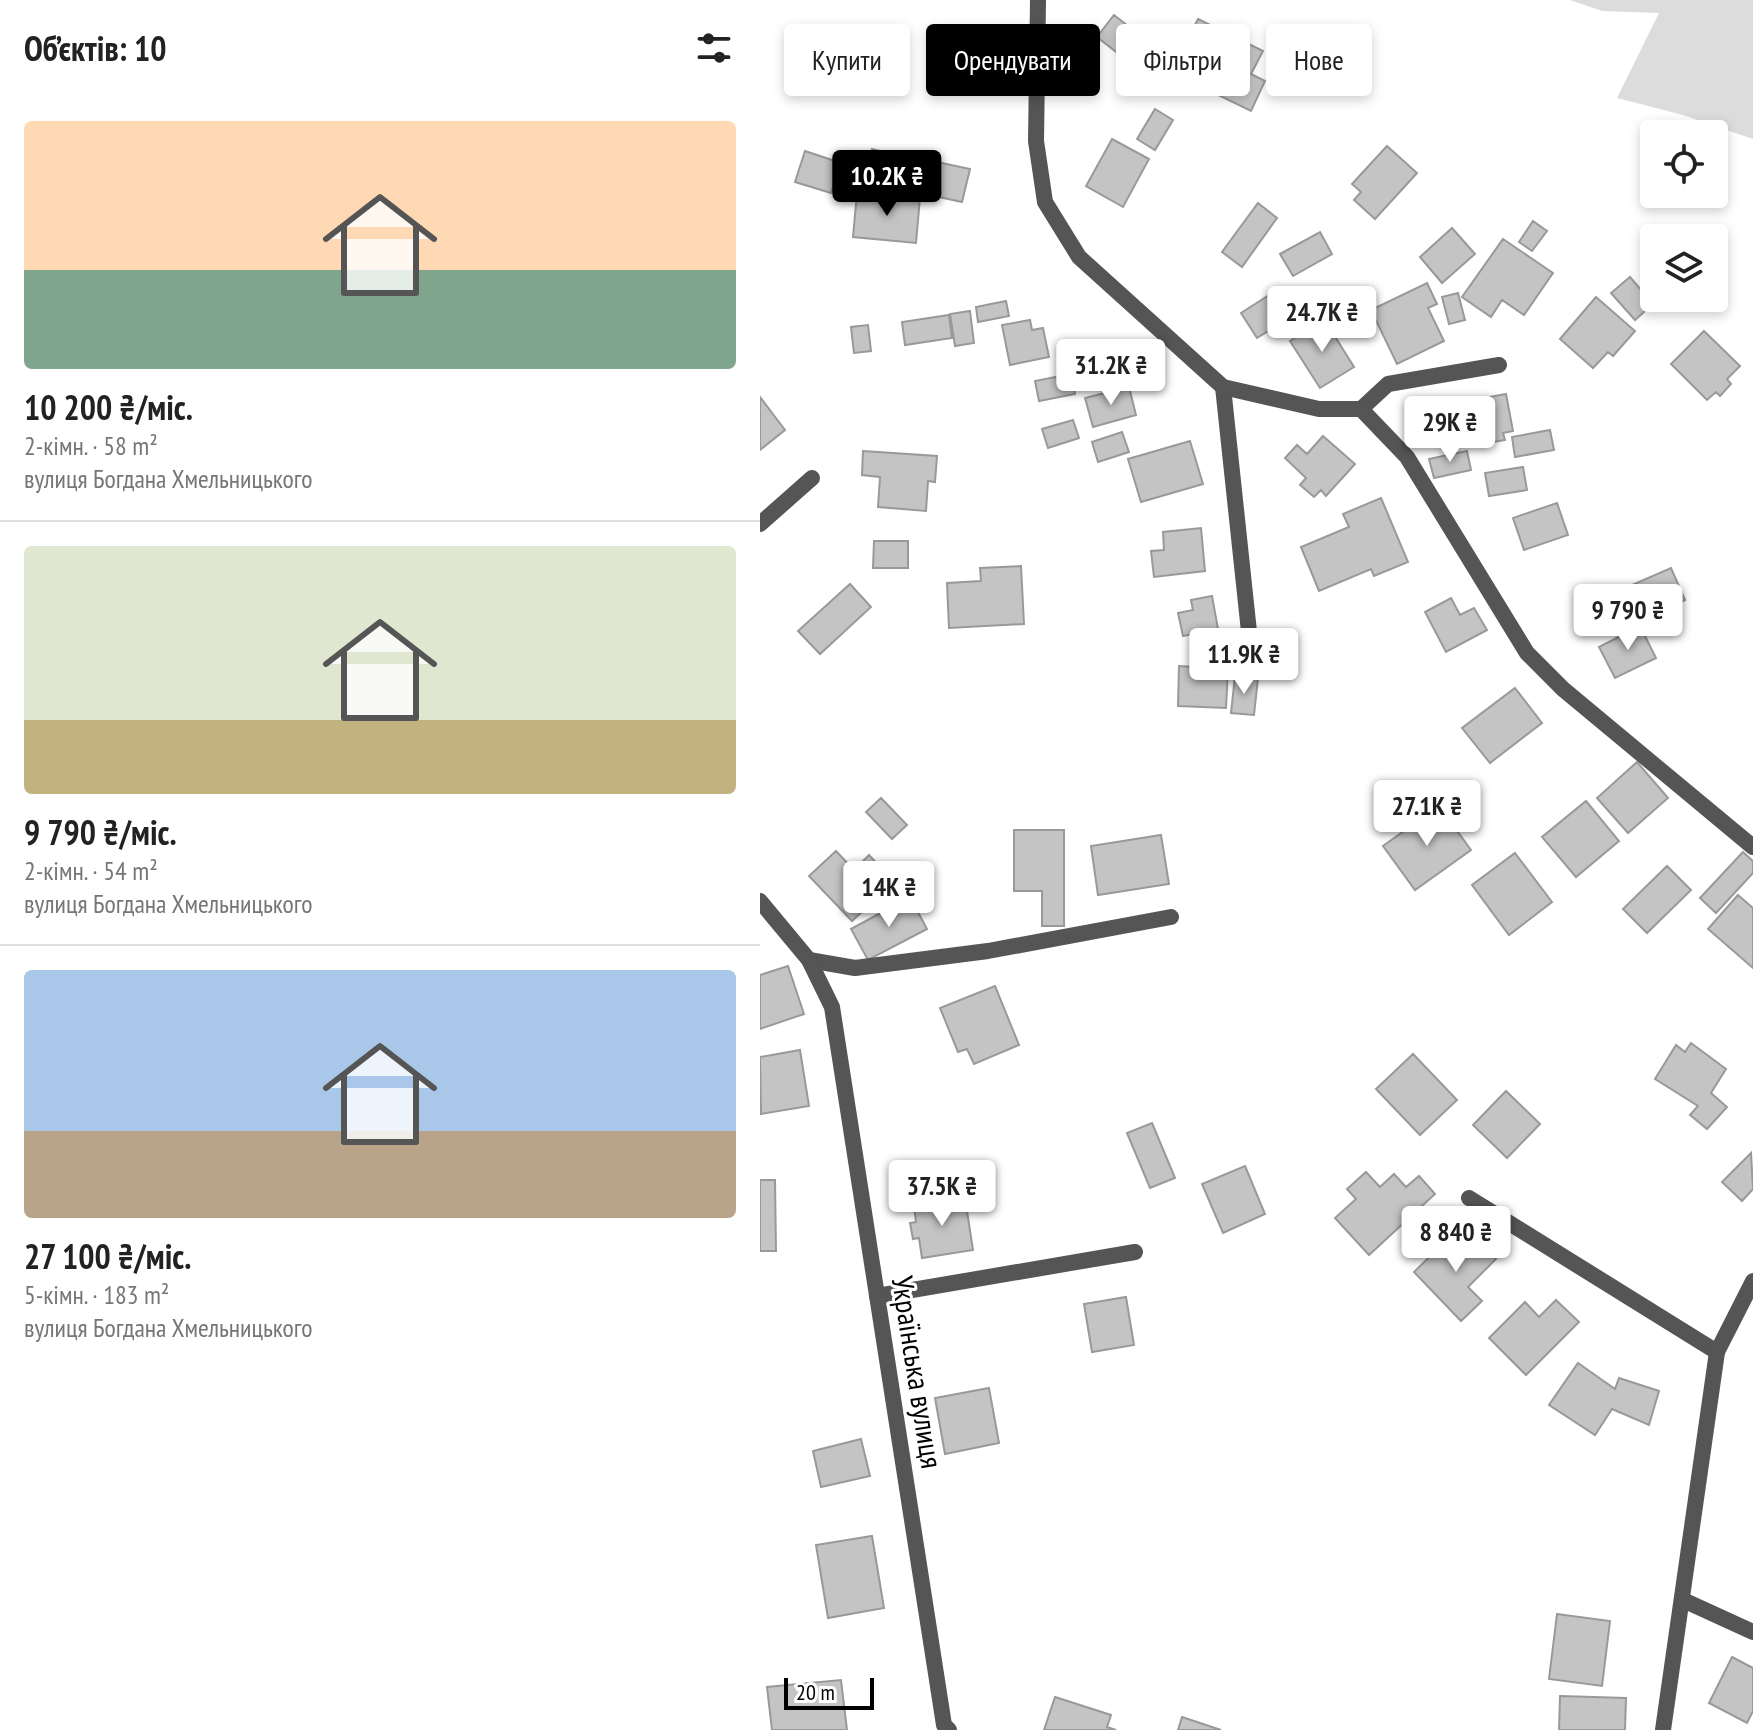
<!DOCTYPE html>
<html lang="uk">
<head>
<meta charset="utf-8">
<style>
  body { margin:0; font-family:"PT Sans Narrow",sans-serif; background:#f6f6f6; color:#222; height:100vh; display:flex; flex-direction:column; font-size:30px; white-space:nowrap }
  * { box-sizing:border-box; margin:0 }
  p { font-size:26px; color:#767676 }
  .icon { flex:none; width:44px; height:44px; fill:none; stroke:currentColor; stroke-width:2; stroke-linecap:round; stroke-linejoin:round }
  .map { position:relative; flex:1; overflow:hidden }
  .side { display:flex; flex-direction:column; background:#fff; width:760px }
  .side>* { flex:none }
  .top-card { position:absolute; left:24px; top:24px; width:760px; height:72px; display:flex; gap:16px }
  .tools { position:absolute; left:880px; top:120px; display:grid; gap:16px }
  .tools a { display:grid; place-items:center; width:88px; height:88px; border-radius:8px; background:#fff; box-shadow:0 4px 12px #0003; font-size:40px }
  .scale { position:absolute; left:24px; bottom:20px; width:90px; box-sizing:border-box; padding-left:8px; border:4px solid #000; border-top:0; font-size:22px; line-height:28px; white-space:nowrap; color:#000; -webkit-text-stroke:6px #fff; paint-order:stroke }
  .price { position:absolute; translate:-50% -68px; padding:0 18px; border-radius:8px; background:#fff; color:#222; font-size:26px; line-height:52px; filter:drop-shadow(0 2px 4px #0008) }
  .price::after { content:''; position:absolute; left:50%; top:48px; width:24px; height:18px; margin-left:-12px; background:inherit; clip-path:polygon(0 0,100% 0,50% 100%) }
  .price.on { background:#000; color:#fff }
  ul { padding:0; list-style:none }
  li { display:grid; align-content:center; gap:16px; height:424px; padding:0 24px }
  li+li { border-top:2px solid #e0e0e0 }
  li span { display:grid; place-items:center; height:248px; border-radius:8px; color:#555 }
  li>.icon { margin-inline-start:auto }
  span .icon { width:144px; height:144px; fill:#fffc; stroke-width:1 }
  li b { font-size:34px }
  h2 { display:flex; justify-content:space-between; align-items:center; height:96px; padding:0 24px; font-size:34px }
  .tag { padding:0 28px; border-radius:8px; background:#fff; box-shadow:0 4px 12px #0003; font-size:28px; line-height:72px }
  .tag.on { background:#000; color:#fff }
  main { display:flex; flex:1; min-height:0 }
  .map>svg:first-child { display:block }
</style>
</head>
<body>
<main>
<section class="side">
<h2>Об’єктів: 10<svg class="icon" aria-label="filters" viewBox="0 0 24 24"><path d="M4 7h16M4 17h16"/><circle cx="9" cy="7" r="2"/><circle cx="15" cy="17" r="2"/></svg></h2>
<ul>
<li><span style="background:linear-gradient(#ffd9b3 60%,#7fa58c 0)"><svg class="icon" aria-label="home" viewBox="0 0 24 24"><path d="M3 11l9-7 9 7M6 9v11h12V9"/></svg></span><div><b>10 200 ₴/міс.</b><p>2-кімн. · 58 m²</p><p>вулиця Богдана Хмельницького</p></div></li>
<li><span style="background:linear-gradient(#dfe7d0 70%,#c2b280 0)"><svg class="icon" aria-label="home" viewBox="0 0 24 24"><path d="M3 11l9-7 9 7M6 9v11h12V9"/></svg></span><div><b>9 790 ₴/міс.</b><p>2-кімн. · 54 m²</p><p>вулиця Богдана Хмельницького</p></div></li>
<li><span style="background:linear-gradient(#a9c7e8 65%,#b9a48a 0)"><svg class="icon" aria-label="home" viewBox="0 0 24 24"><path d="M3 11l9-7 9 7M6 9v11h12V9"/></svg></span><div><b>27 100 ₴/міс.</b><p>5-кімн. · 183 m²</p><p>вулиця Богдана Хмельницького</p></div></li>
</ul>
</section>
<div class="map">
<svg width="993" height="1730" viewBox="0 0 993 1730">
  <rect width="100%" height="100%" fill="#fff"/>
  <path fill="#dcdcdc" d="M810,0H993V139L923,115L857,98L899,13L842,11Z"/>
  <path fill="#c4c4c4" stroke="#999" stroke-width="2" d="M354,15L386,40L369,62L337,37Z
    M438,19L503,51L491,74L505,81L491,111L411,72Z
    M295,28H320V52H296Z
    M395,109L413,120L395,150L377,139Z
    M352,139L389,159L363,207L326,186Z
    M627,146L657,173L615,219L594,200L601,192L592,184Z
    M112,149L140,156L135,180L107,173Z
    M45,151L81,163L71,193L35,182Z
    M163,159L210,169L202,202L156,192Z
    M97,193L160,198L156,243L93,237Z
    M498,203L517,218L482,267L462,252Z
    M773,221L787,231L772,251L759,242Z
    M692,228L715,254L682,283L660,257Z
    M560,232L572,254L533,276L520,254Z
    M743,239L793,273L764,315L742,300L731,317L702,297Z
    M870,277L893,304L875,320L851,293Z
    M667,283L677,304L668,308L684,341L637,364L611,310Z
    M520,288L536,314L497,338L481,313Z
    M698,293L705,320L689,324L682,297Z
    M836,297L875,331L853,356L848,352L833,368L800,339Z
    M246,301L249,316L218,322L216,307Z
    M210,311L214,343L195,346L190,314Z
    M189,315L192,338L145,345L142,322Z
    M564,319L594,367L560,388L530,341Z
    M270,320L272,330L283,328L289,357L250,365L242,325Z
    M108,325L111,351L94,353L91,327Z
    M944,331L980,366L967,379L971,384L960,396L956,392L947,400L911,364Z
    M311,374L315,394L279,401L275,381Z
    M369,387L376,415L333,427L325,398Z
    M746,394L753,431L743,433L745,440L705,447L697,403Z
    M0,397L25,430L0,450Z
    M313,420L319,438L288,448L282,429Z
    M790,430L794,450L755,457L752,437Z
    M362,432L369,452L338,462L332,442Z
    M563,436L595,464L566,496L561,490L554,497L540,485L546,478L525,458L537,445L547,454Z
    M430,441L443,484L381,502L368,459Z
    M103,451L177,456L175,482L168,481L166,511L118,507L120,477L102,475Z
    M707,451L711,470L674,478L669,459Z
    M763,467L767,490L729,496L725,473Z
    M621,498L648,562L614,576L611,569L559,591L541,547L589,527L583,514Z
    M797,503L808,535L764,550L753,518Z
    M441,528L445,571L394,577L391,551L404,550L403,532Z
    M114,541H148V568H113Z
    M261,566L264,624L189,628L187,583L221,581L220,568Z
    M911,568L925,600L881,621L865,588Z
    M90,584L111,607L60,654L38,631Z
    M452,596L458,629L423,636L418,613L433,610L431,600Z
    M691,598L700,615L714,608L727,630L686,652L665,612Z
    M880,626L896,658L855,678L839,647Z
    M419,666L468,669L466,708L418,706Z
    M475,676L498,678L494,715L471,713Z
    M755,688L782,723L730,763L702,728Z
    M877,762L908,798L868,833L837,798Z
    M121,798L147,825L132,839L106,812Z
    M826,801L859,841L816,877L782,837Z
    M679,806L711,850L655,890L623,846Z
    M254,830H304V926H282V891H254Z
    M401,835L409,884L338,895L331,846Z
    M76,851L94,870L109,855L134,882L92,921L49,876Z
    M983,852L993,861V873L956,913L940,898Z
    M755,853L792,902L749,935L712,885Z
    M907,866L931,890L887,933L863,909Z
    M978,895L993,908V968L948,929Z
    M150,897L167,929L108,960L91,929Z
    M28,966L44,1014L0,1029V975Z
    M235,986L259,1045L214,1064L207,1049L198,1052L180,1008Z
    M931,1043L966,1069L951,1093L967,1107L947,1129L930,1115L938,1106L895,1079L916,1045L925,1052Z
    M40,1050L49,1106L1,1114L0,1057Z
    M653,1054L697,1100L660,1135L616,1089Z
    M746,1091L780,1124L747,1158L713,1125Z
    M392,1123L415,1178L390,1188L367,1133Z
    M991,1153L993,1189L982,1201L962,1182Z
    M485,1166L505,1214L463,1233L442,1184Z
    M606,1172L620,1187L634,1174L646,1187L659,1176L675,1194L609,1255L575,1218L596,1199L587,1189Z
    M0,1180H15L16,1251H0Z
    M205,1198L213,1250L162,1258L159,1238L153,1239L150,1223L156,1222L154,1206Z
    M693,1234L707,1249L717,1240L736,1259L708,1287L722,1301L701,1321L654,1272Z
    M366,1297L374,1345L332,1352L324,1304Z
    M796,1300L819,1322L766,1375L729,1338L765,1302L779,1317Z
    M818,1363L855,1389L859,1378L899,1391L889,1425L852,1409L835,1435L789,1405Z
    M229,1388L239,1443L185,1454L175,1398Z
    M101,1439L110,1476L61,1487L53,1451Z
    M112,1536L124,1608L68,1618L56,1545Z
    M797,1614L850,1621L842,1686L789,1679Z
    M972,1657L993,1668V1711L987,1723L949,1703Z
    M81,1680L87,1730H12L7,1687Z
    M800,1696L866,1698L865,1730H799Z
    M295,1697L351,1715L347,1727L356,1730H284Z
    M422,1717L461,1730H418Z"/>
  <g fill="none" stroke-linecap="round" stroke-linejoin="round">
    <path stroke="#555" stroke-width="16" d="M463,387L490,641
      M601,409L628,384L739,365
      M0,524L52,478
      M49,960L95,968L228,951L411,917
      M709,1198L957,1352
      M117,1296L375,1252"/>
    <path stroke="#555" stroke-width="16" d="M278,0L276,141L285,202L319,257L463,387L559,409H601L647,457L767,653L803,689L993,847
      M0,901L49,960L72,1007L184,1725L189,1730
      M923,1600L993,1632
      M903,1730L957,1352L993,1281"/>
  </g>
  <g text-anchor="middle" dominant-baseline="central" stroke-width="6" stroke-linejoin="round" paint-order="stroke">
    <g font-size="30" fill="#000" stroke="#fff">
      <text transform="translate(158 1372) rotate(81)">Українська вулиця</text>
    </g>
  </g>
</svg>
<div class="tools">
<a><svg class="icon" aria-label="locate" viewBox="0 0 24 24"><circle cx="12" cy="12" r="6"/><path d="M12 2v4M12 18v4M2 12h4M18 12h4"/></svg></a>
<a><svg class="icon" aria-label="layers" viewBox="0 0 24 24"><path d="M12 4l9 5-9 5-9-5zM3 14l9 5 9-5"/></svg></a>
</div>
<div class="scale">20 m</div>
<b class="price on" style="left:127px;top:218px">10.2K ₴</b>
<b class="price" style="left:562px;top:354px">24.7K ₴</b>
<b class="price" style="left:351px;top:407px">31.2K ₴</b>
<b class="price" style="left:690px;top:464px">29K ₴</b>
<b class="price" style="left:868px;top:652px">9 790 ₴</b>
<b class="price" style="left:484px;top:696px">11.9K ₴</b>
<b class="price" style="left:667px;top:848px">27.1K ₴</b>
<b class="price" style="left:129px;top:929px">14K ₴</b>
<b class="price" style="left:182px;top:1228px">37.5K ₴</b>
<b class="price" style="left:696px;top:1274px">8 840 ₴</b>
<div class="top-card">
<a class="tag">Купити</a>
<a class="tag on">Орендувати</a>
<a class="tag">Фільтри</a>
<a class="tag">Нове</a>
</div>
</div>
</main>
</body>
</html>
